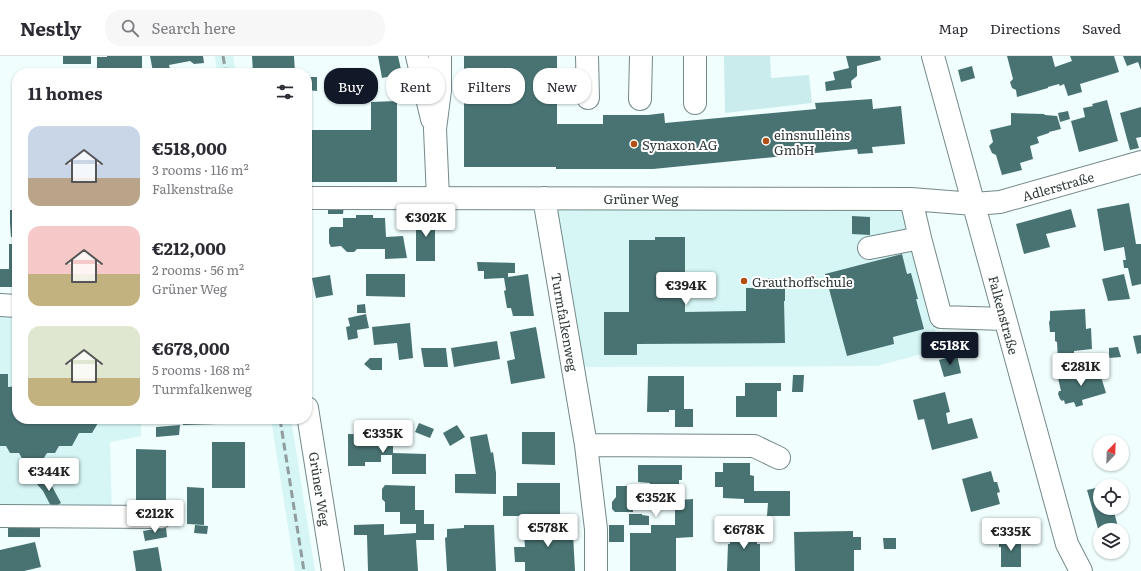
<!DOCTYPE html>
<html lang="en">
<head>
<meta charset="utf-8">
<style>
  body { margin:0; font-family:Literata,serif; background:#f7f7f7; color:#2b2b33; height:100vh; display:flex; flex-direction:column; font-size:15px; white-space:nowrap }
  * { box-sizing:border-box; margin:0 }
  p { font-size:13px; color:#7c7c81 }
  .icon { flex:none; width:22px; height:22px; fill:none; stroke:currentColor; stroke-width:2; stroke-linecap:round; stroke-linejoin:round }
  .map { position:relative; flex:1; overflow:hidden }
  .drawer { position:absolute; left:12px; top:12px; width:300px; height:356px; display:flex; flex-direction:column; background:#fff; border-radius:16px; box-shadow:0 1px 3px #0004 }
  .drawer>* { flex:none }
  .banner { position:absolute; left:324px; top:12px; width:380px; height:36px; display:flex; gap:8px }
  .needle { width:26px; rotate:23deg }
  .buttons { position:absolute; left:1093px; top:379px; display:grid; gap:8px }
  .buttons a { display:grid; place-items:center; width:36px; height:36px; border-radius:50%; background:#fff; box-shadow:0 1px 3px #0004; font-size:20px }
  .price { position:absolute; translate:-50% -34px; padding:0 9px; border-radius:4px; background:#fff; color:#222; font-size:13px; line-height:26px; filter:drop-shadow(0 1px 2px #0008) }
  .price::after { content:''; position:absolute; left:50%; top:24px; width:12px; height:9px; margin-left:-6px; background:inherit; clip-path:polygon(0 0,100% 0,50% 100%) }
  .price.current { background:#111827; color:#fff }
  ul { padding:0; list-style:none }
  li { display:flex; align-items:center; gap:12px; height:100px; padding:0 16px }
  li span { display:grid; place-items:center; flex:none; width:112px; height:80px; border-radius:12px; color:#555 }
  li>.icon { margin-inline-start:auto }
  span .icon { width:48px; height:48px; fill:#fffc; stroke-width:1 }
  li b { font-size:17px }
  h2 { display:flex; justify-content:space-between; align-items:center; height:48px; padding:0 16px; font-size:17px }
  .pill { padding:0 14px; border-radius:16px; background:#fff; box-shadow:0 1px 3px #0004; font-size:14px; line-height:36px }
  .pill.current { background:#111827; color:#fff }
  header { display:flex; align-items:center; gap:24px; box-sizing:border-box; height:56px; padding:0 20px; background:#fff; border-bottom:1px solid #e1e1e2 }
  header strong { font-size:19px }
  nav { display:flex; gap:22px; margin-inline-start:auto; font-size:14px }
  .search { width:280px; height:36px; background:#f7f7f7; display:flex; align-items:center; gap:10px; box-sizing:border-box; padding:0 14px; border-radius:16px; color:#7c7c81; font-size:15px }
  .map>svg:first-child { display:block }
</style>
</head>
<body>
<header>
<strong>Nestly</strong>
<div class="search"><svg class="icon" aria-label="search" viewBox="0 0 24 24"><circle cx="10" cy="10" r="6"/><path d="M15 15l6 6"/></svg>Search here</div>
<nav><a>Map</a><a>Directions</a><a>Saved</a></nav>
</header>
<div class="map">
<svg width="1141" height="515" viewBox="0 0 1141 515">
  <rect width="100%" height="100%" fill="#f0fefe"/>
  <path fill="#d5f6f5" d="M215,0H233L236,17H217Z
    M561,148L905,149L940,293L877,310L577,311L554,157Z
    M0,255H17V363H141V380L110,386L112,460L0,454Z
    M271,363H291L315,515H295Z"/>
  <path fill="#caecec" d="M724,0H770L771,22L809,19L812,47L725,57Z"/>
  <path fill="#497373" d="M63,0H91V8H63Z
    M107,0H142V12H125V17H97V1H107Z
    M150,0H203L204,7L194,8L190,5L169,9L171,17L153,16Z
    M252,0H294L295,17H253Z
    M378,0H398L402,18L382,22Z
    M464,0H557V68H603V59H648L664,57L665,67L816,53L815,47L872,43L873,53L901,50L905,88L872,91L873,97L858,98L857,93L653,113H556V111H464Z
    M846,0H880L881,4L857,10V20L851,25L852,32L826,35L825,26L835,24L833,16L849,12Z
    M1007,0H1052L1055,11L1072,5L1070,0H1114L1119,16L1080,28L1082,36L1068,40L1064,28L1060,30L1059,28L1048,31V32L1017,41L1016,34L1012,32L1010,26L1013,23Z
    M1123,0H1141V14L1138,6L1127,10Z
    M972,10L975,22L961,26L958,14Z
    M307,21H317V35L307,34Z
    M1107,44L1118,85L1079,96L1071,65L1085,61L1083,52L1093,50L1092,48Z
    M397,45V126H307V46H309V74H371V46Z
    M1141,51V81L1136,82L1139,92L1130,94L1120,57Z
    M1068,55L1070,63L1060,66L1058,57Z
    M1011,57L1044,58L1045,59L1057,60L1061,73L1049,76V77L1037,81L1039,87L1030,90L1033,103L1020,107L1022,114L1002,119L996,99L992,97L989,90L993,86L990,74L1011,69Z
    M14,146H17V231H0V213H9V188H14V181H11L10,167V154H14Z
    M1129,147L1136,188H1141V228L1132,230L1128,212H1124L1123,204H1126L1124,191L1104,195L1097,153Z
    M328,149H344L343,158H328Z
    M1071,153L1076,171L1046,178L1050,191L1024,198L1016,168Z
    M356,159H373V162H385L386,181L403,180L407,202L385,203V193H357L354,196H347L341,190L331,191L329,187V173L331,171H343V162H356Z
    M416,159H435V205H416Z
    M852,160L870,161V179L852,178Z
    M655,181H685V256L746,255V232H753V223L785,222V245H784L785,287L637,288V299H604V256H629V184H655Z
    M902,198L907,218L911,217L918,243H916L924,273L893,281L894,288L847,300L825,218Z
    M477,206L515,207V217H508V221L528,218L534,260H513L511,252H507L504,235L506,234L504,222L484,223V215H478Z
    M366,218H405V241L366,240Z
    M1124,218L1130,243L1108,245L1102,223Z
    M330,219L333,239L316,242L312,222Z
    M365,248L366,257H357V249Z
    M1085,253L1086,273L1091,272L1092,293L1074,295V305H1058L1057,286L1055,285V276H1050L1049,266L1050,264V255Z
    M366,258L369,272L357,274L358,282L348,284L346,271L350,270L348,262Z
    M410,267L413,302L399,304L397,287L374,289L372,271Z
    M536,271L545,322L511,328L507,305L515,303L510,276Z
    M1141,279V297L1137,298L1133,280Z
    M497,285L500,303L454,311L451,292Z
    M1118,291L1121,301L1109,302V292Z
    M421,292H446L448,311H424Z
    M957,299L961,317L944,321L939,304Z
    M370,302H382V314H371L364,308Z
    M1099,314L1106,337L1082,344L1083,349L1076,351L1074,346L1065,348L1064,344L1062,345L1060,343L1058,338L1059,335H1061L1058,322L1082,315L1083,318Z
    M0,318H8V331L17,330V363H95L98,367L92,377H79L72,390H59L55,397H47L40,408H25L19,397H10L6,390H0Z
    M793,319H804L803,336H792Z
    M648,320H684V353H693V371H675V354H669V356H647Z
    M745,327H781V335H777V361H736V340H745Z
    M945,336L950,356L946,357L948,368L972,362L978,382L932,394L924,363L918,364L913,344Z
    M183,363H218V368L183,369Z
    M419,367L434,373L430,382L415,376Z
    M180,369L179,379L156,381V371Z
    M457,369L465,381L450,390L443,377Z
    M522,376H555V409L522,408Z
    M348,378L393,379V397L426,398V418H392V399H381V406H365V410H348Z
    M487,378L491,397L493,396L496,417V438L455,437V418H476L470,381Z
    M212,386H245V432H212Z
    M136,393L166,394V450H136Z
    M723,407H750V419L754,420V435H790V460H767L768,447H744V443L723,442V431H715V416H723Z
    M638,409H682V424H679V444L693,443V481L676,482V515H630V477H651V469H675V444H671V448H661V444H650V452H633V456H615L612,453V446L616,441V430H632V433L650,432V427L638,426Z
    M991,415L994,426H997L1000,436L997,437L1000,448L971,456L962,423Z
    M47,421L61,447L52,452L43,435L36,427Z
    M517,427H560V460H503V440H517Z
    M385,429L415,430V454H424V468H434V484H416L418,515H368L367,479H354V469L384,468V479L416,477V468H400V456H385V446L382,443V433Z
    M187,431L204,432V469L187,468Z
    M1100,431V452H1113L1118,471L1106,474H1100V476H1099L1087,434Z
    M629,458H642V459L649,460V469H629Z
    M531,468H575L576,477L573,478L575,515H525V506H515L514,491H525L524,479H532Z
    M195,469L208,470L207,478L194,477Z
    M464,469H494L496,515H447L445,482L447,481V473L464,472Z
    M609,469H624V486H609Z
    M8,470L40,471V481H8Z
    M730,470H757V488H760V515H727L728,488H730Z
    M166,471L167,481L145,485L143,475Z
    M853,475V481H861V494H854V515H795L794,476Z
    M999,481H1021V511H1001V491H999Z
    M883,482H896V493H884Z
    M35,486L41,511L24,515H0V494Z
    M158,491L162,515H136L133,495Z"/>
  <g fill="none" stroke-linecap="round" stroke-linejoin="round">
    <defs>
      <path id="minor" d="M417,0L432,63
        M587,0L588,42
        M933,0L1067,488L1081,515
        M640,43L641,0
        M695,47V0
        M307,142L911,143L974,148L1000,146L1141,106
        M438,142L435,73L440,34V0
        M544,142L586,389L596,473V515
        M911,143L920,182L941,261L1005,263
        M869,192L920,182
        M0,249L17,250
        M307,352L333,515
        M586,389L754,390L779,402
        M0,460L161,461"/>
    </defs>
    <use href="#minor" stroke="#738988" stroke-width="24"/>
    <use href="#minor" stroke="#fff" stroke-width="22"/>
    <path stroke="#919d9d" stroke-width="3" stroke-dasharray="8 4" stroke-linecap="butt" d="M223,0L226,17
      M280,363L304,515"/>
  </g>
  <g fill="#b24f15" stroke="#fff" stroke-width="1.5">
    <circle cx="766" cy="85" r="4"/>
    <circle cx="634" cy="88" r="4"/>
    <circle cx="744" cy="225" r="4"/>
  </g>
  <g text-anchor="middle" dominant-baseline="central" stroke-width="4" stroke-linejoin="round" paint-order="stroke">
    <g font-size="13" fill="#323b3b" stroke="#fff" text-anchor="start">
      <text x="774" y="78">einsnulleins<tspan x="774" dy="15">GmbH</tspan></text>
      <text x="642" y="88">Synaxon AG</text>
      <text x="752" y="225">Grauthoffschule</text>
    </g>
    <g font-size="13" fill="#323b3b" stroke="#fff">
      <text transform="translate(1058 130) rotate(-16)">Adlerstraße</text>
      <text x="641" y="142">Grüner Weg</text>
      <text transform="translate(1004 259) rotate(75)">Falkenstraße</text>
      <text transform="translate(565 266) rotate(80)">Turmfalkenweg</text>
      <text transform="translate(320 433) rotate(81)">Grüner Weg</text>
    </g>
  </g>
</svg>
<div class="buttons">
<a><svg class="needle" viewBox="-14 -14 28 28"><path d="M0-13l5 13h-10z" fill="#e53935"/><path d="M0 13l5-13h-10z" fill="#7c7c81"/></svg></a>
<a><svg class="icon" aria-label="locate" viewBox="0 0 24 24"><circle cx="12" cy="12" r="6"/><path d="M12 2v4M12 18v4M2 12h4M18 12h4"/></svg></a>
<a><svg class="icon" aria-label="layers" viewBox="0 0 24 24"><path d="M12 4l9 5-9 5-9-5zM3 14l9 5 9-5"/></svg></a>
</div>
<b class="price" style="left:426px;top:182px">€302K</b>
<b class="price" style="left:686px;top:250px">€394K</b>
<b class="price current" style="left:950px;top:310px">€518K</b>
<b class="price" style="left:1081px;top:331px">€281K</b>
<b class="price" style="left:383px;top:398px">€335K</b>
<b class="price" style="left:49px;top:436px">€344K</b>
<b class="price" style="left:656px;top:462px">€352K</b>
<b class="price" style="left:155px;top:478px">€212K</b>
<b class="price" style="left:548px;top:492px">€578K</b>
<b class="price" style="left:744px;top:494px">€678K</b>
<b class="price" style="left:1011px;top:496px">€335K</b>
<div class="banner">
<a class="pill current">Buy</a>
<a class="pill">Rent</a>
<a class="pill">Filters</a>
<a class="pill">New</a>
</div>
<section class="drawer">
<h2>11 homes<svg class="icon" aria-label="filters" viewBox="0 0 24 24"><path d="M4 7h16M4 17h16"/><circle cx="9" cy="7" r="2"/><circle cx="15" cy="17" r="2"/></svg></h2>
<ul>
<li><span style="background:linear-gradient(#c9d6e8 65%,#b9a48a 0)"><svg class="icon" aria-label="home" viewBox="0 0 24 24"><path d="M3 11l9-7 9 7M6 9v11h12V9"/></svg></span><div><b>€518,000</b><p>3 rooms · 116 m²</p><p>Falkenstraße</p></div></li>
<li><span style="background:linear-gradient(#f6c9c9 60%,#c2b280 0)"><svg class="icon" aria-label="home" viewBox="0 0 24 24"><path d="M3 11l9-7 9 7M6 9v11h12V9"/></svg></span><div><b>€212,000</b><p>2 rooms · 56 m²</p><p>Grüner Weg</p></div></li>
<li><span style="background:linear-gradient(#dfe7d0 65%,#c2b280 0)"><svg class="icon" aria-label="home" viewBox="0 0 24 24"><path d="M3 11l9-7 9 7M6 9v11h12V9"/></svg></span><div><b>€678,000</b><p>5 rooms · 168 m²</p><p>Turmfalkenweg</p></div></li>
</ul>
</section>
</div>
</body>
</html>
